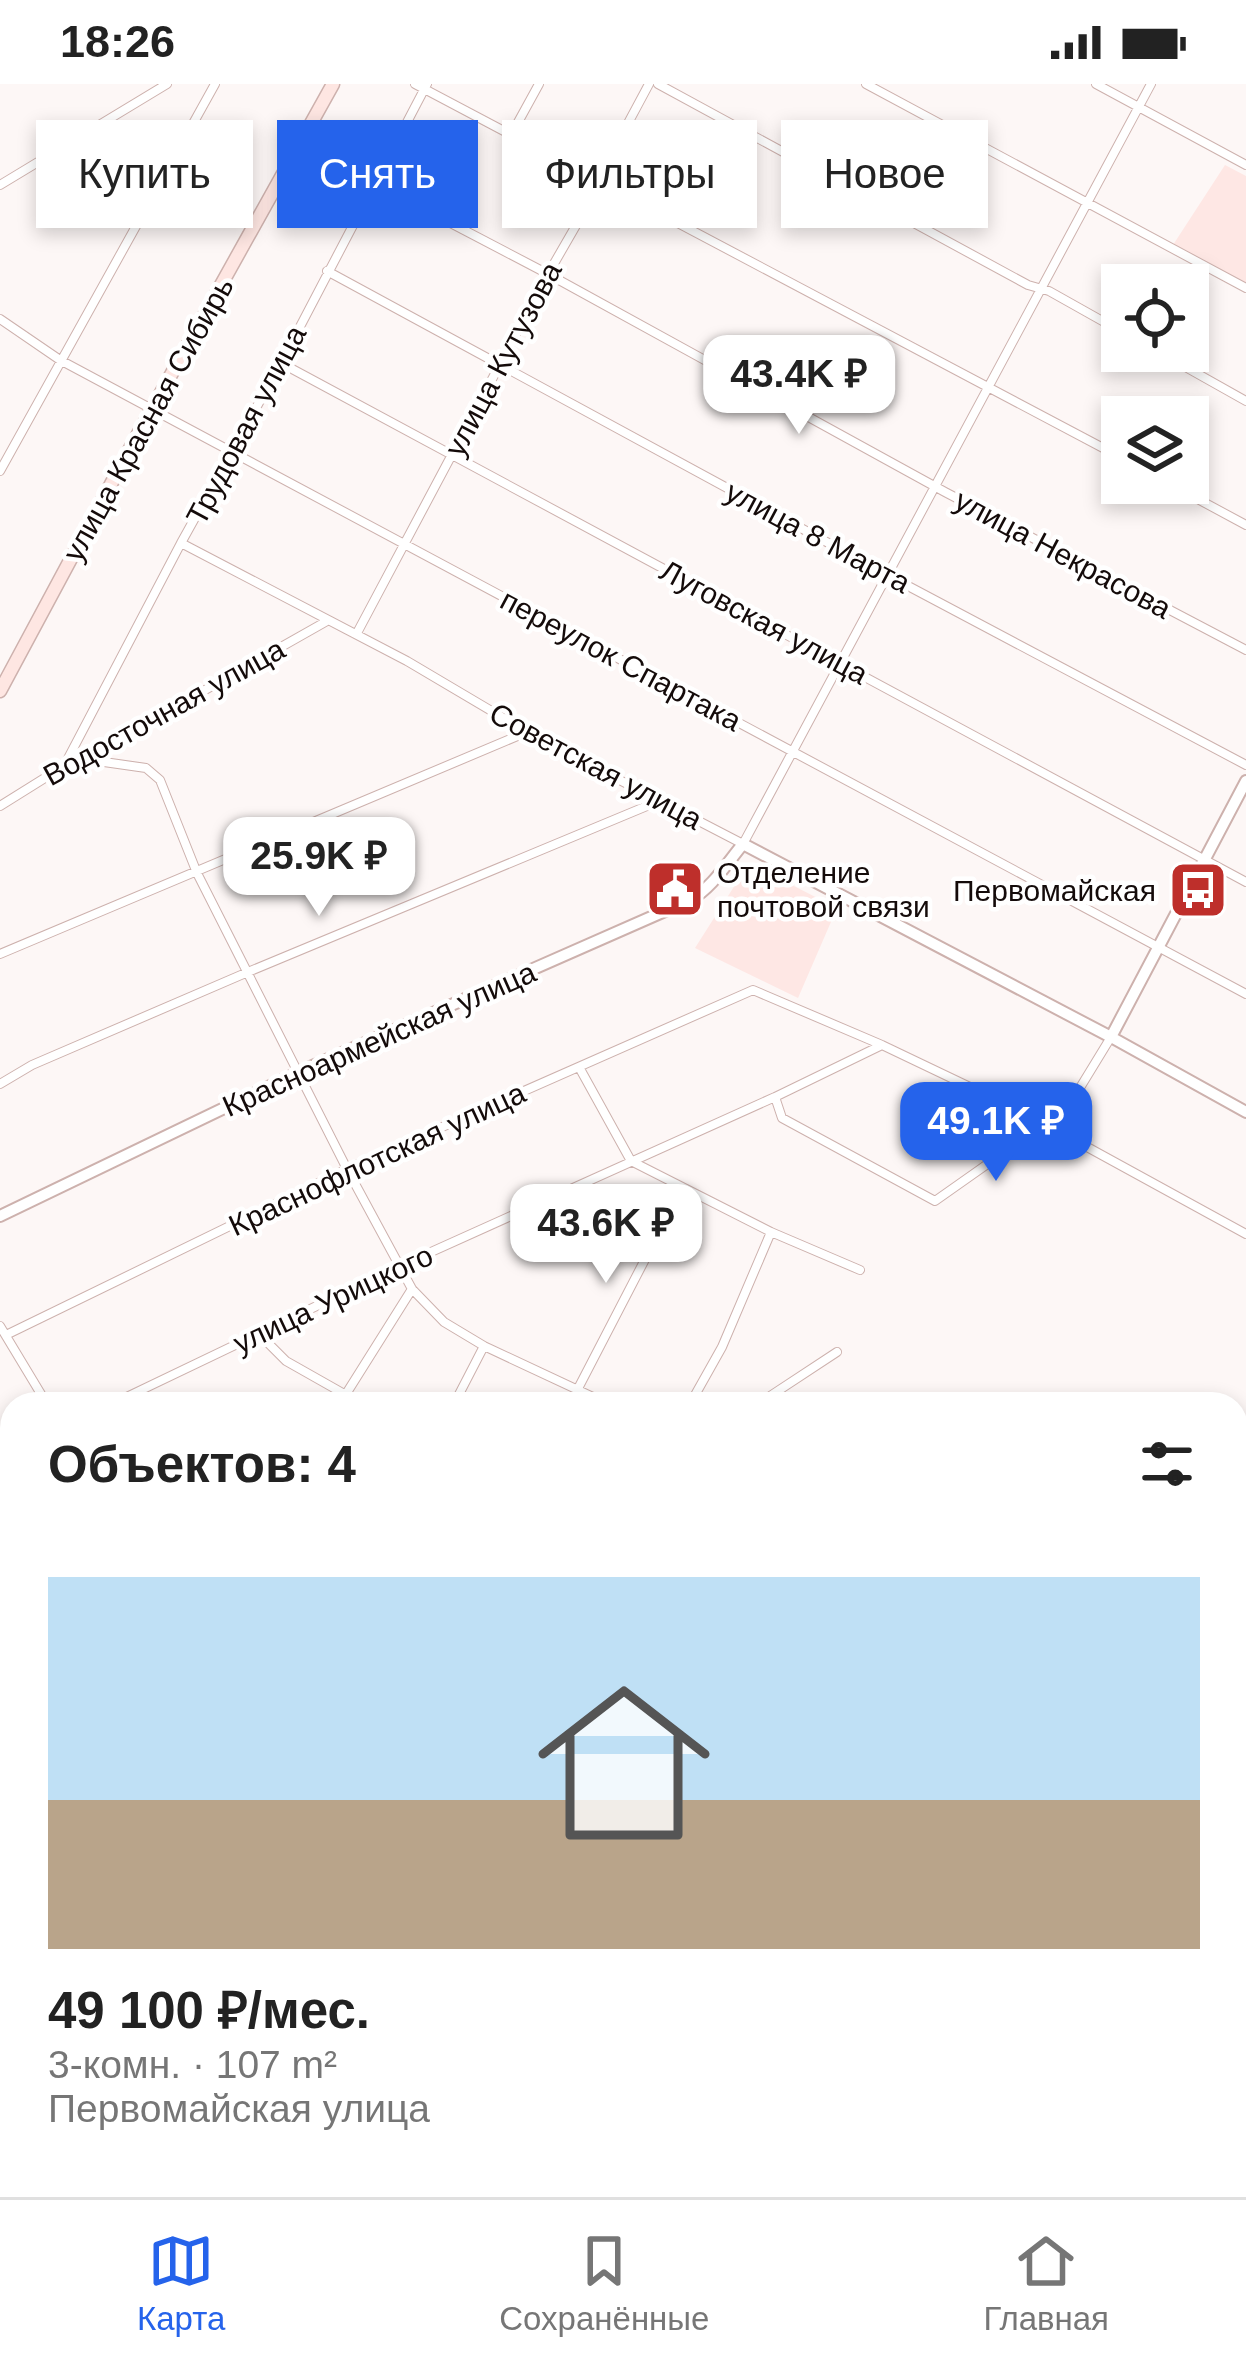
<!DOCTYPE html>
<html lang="ru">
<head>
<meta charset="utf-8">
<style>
  body { margin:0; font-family:Helvetica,sans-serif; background:#f6f6f6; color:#222; height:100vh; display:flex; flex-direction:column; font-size:45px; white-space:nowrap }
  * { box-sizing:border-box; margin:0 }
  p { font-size:39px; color:#767676 }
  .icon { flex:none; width:66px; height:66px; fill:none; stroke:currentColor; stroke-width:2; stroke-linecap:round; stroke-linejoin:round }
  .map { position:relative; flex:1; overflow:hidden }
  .drawer { position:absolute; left:0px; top:1308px; width:1248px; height:807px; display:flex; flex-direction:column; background:#fff; border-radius:36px 36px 0 0; box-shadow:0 6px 18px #0003 }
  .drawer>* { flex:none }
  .banner { position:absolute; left:36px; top:36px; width:1176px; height:108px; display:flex; gap:24px }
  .tools { position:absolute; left:1101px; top:180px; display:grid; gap:24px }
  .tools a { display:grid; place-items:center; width:108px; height:108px; border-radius:0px; background:#fff; box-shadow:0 6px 18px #0003; font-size:60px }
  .price { position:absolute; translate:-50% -102px; padding:0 27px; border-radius:24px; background:#fff; color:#222; font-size:39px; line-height:78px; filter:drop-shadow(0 3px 6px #0008) }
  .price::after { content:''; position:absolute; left:50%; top:72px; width:36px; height:27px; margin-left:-18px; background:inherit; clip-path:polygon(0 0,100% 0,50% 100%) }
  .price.selected { background:#2563eb; color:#fff }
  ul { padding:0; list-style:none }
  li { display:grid; align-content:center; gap:24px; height:636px; padding:0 48px }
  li+li { border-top:3px solid #e0e0e0 }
  li span { display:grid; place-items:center; height:372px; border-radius:0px; color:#555 }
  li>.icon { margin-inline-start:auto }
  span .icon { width:216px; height:216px; fill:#fffc; stroke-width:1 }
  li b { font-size:51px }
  h2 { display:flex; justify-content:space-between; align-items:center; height:144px; padding:0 48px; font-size:51px }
  .tag { padding:0 42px; border-radius:0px; background:#fff; box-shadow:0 6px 18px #0003; font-size:42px; line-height:108px }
  .tag.selected { background:#2563eb; color:#fff }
  .status { display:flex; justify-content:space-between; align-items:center; height:84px; padding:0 60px; background:#fff; direction:ltr }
  .status svg { height:33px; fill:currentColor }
  .tabs { display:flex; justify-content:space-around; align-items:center; height:168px; border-top:3px solid #e0e0e0; background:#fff; font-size:33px; color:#767676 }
  .tabs a { display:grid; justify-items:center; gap:6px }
  .tabs .selected { color:#2563eb }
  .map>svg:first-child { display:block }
</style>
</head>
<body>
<div class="status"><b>18:26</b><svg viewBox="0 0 49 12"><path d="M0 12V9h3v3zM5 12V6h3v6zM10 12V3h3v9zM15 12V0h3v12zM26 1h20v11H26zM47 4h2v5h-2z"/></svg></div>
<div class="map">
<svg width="1246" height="2113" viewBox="0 0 1246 2113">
  <rect width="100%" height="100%" fill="#fdf7f6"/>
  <path fill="#fee7e4" d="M1225,81L1246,92V204L1171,164Z
    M749,779L837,824L798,914L695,864Z"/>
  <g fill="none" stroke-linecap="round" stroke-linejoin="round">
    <defs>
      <path id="minor" d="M415,0L1122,374
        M658,0L1028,201L1049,207L1122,248
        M866,0L1246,204
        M1096,0L1246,81
        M511,51L539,0
        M374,99L548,190L945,408L1246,566
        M0,101L167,0
        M327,187L893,494L1246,681
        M0,235L60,276L1246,910
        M1157,267L1246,317
        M281,279L1246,798
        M0,387L215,0
        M1168,399L1246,441
        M181,459L407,577L527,648L743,760L1151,0
        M357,549L548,190L597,105L604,84L649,0
        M83,675L146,684L160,696L197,789L347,1085L412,1205L444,1238L484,1262L608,1320
        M64,682L181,459L281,279L427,0
        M0,722L64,682L83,675L327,537
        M0,870L527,648
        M579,983L631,1077L771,1148L860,1186
        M0,1000L32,981L248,888L659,717
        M775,1013L782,1034L935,1117L996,1074L1045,1058
        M1067,1052L1246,1150
        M1058,1055L1067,1052V1025L1111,953
        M0,1242L47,1320
        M6,1251L347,1085L753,906L882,961L1014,1024L1067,1025
        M260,1251L286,1277L362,1320
        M346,1310L412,1205
        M112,1320L400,1182L775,1013L880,962
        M454,1320L484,1262
        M570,1320L682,1104
        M690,1320L722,1263L771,1148
        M758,1320L837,1268
        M0,1372L12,1367
        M0,1450L12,1469
        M0,1647L12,1639
        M0,2081L12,2100
        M167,2103L174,2113
        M439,2103L445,2113
        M450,2103L459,2113
        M543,2103L549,2113
        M807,2103L815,2107
        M17,2113L32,2103
        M289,2113L292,2103"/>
      <path id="tertiary" d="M1111,953L1246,697
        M0,1132L299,988L690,816C712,804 727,779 743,760L1111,953L1246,1028"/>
      <path id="secondary" d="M0,607L133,359L333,0"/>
    </defs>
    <use href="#minor" stroke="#cdb1ad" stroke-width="10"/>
    <use href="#tertiary" stroke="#cdb1ad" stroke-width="14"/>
    <use href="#secondary" stroke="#cdb1ad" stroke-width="15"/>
    <use href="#minor" stroke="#fff" stroke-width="8"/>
    <use href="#tertiary" stroke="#fff" stroke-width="10"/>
    <use href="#secondary" stroke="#fee6e2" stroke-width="12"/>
  </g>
  <defs>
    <symbol id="civic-square" viewBox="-11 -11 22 22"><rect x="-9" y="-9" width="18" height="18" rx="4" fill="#be2f2b" stroke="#fff"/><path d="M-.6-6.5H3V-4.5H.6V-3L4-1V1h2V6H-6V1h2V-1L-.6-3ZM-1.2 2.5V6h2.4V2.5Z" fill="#fff"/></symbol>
    <symbol id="bus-square" viewBox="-11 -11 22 22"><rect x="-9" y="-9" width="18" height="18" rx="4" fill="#be2f2b" stroke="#fff"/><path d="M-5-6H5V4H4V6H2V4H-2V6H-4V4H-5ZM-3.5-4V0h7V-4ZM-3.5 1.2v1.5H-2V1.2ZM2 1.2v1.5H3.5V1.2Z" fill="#fff"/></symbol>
  </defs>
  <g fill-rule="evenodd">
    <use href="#civic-square" x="642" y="772" width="66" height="66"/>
    <use href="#bus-square" x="1165" y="773" width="66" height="66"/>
  </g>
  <g text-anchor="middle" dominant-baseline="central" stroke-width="9" stroke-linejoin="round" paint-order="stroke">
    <g font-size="30" fill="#140b0a" stroke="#fff">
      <text transform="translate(503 275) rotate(-62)">улица Кутузова</text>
      <text transform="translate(148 335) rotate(-61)">улица Красная Сибирь</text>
      <text transform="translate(246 341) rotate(-62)">Трудовая улица</text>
      <text transform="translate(818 453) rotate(28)">улица 8 Марта</text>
      <text transform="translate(1063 470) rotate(28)">улица Некрасова</text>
      <text transform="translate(764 538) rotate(28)">Луговская улица</text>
      <text transform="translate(621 576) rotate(28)">переулок Спартака</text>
      <text transform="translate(164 628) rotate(-29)">Водосточная улица</text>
      <text transform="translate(596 682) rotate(28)">Советская улица</text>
      <text transform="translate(379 955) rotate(-24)">Красноармейская улица</text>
      <text transform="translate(377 1075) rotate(-25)">Краснофлотская улица</text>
      <text transform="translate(333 1215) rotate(-25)">улица Урицкого</text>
    </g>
    <g font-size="30" fill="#140b0a" stroke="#fff" text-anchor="start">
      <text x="717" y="788">Отделение<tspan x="717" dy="34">почтовой связи</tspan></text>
      <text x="1156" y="806" text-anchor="end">Первомайская</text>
    </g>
  </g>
</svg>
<div class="tools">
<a><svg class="icon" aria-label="locate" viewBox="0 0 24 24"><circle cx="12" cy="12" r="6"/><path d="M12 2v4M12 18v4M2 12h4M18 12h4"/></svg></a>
<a><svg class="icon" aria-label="layers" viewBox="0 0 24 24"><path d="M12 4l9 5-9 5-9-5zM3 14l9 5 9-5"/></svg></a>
</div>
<b class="price" style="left:799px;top:353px">43.4K ₽</b>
<b class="price" style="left:319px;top:835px">25.9K ₽</b>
<b class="price selected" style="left:996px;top:1100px">49.1K ₽</b>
<b class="price" style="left:606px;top:1202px">43.6K ₽</b>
<div class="banner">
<a class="tag">Купить</a>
<a class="tag selected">Снять</a>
<a class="tag">Фильтры</a>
<a class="tag">Новое</a>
</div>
<section class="drawer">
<h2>Объектов: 4<svg class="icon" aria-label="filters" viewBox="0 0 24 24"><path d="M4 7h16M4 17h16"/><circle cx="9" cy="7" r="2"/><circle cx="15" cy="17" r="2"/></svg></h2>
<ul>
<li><span style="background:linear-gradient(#bfe0f5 60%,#b9a48a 0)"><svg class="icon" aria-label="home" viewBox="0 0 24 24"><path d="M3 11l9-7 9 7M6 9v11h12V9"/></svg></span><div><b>49 100 ₽/мес.</b><p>3-комн. · 107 m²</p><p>Первомайская улица</p></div></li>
</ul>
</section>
</div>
<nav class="tabs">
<a class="selected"><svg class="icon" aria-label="map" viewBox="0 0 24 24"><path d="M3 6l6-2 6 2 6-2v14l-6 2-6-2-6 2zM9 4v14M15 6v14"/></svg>Карта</a>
<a><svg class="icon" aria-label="saved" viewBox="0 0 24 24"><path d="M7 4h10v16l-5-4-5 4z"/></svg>Сохранённые</a>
<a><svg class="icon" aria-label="home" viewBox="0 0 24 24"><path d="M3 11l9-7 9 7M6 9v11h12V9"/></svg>Главная</a>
</nav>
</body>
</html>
